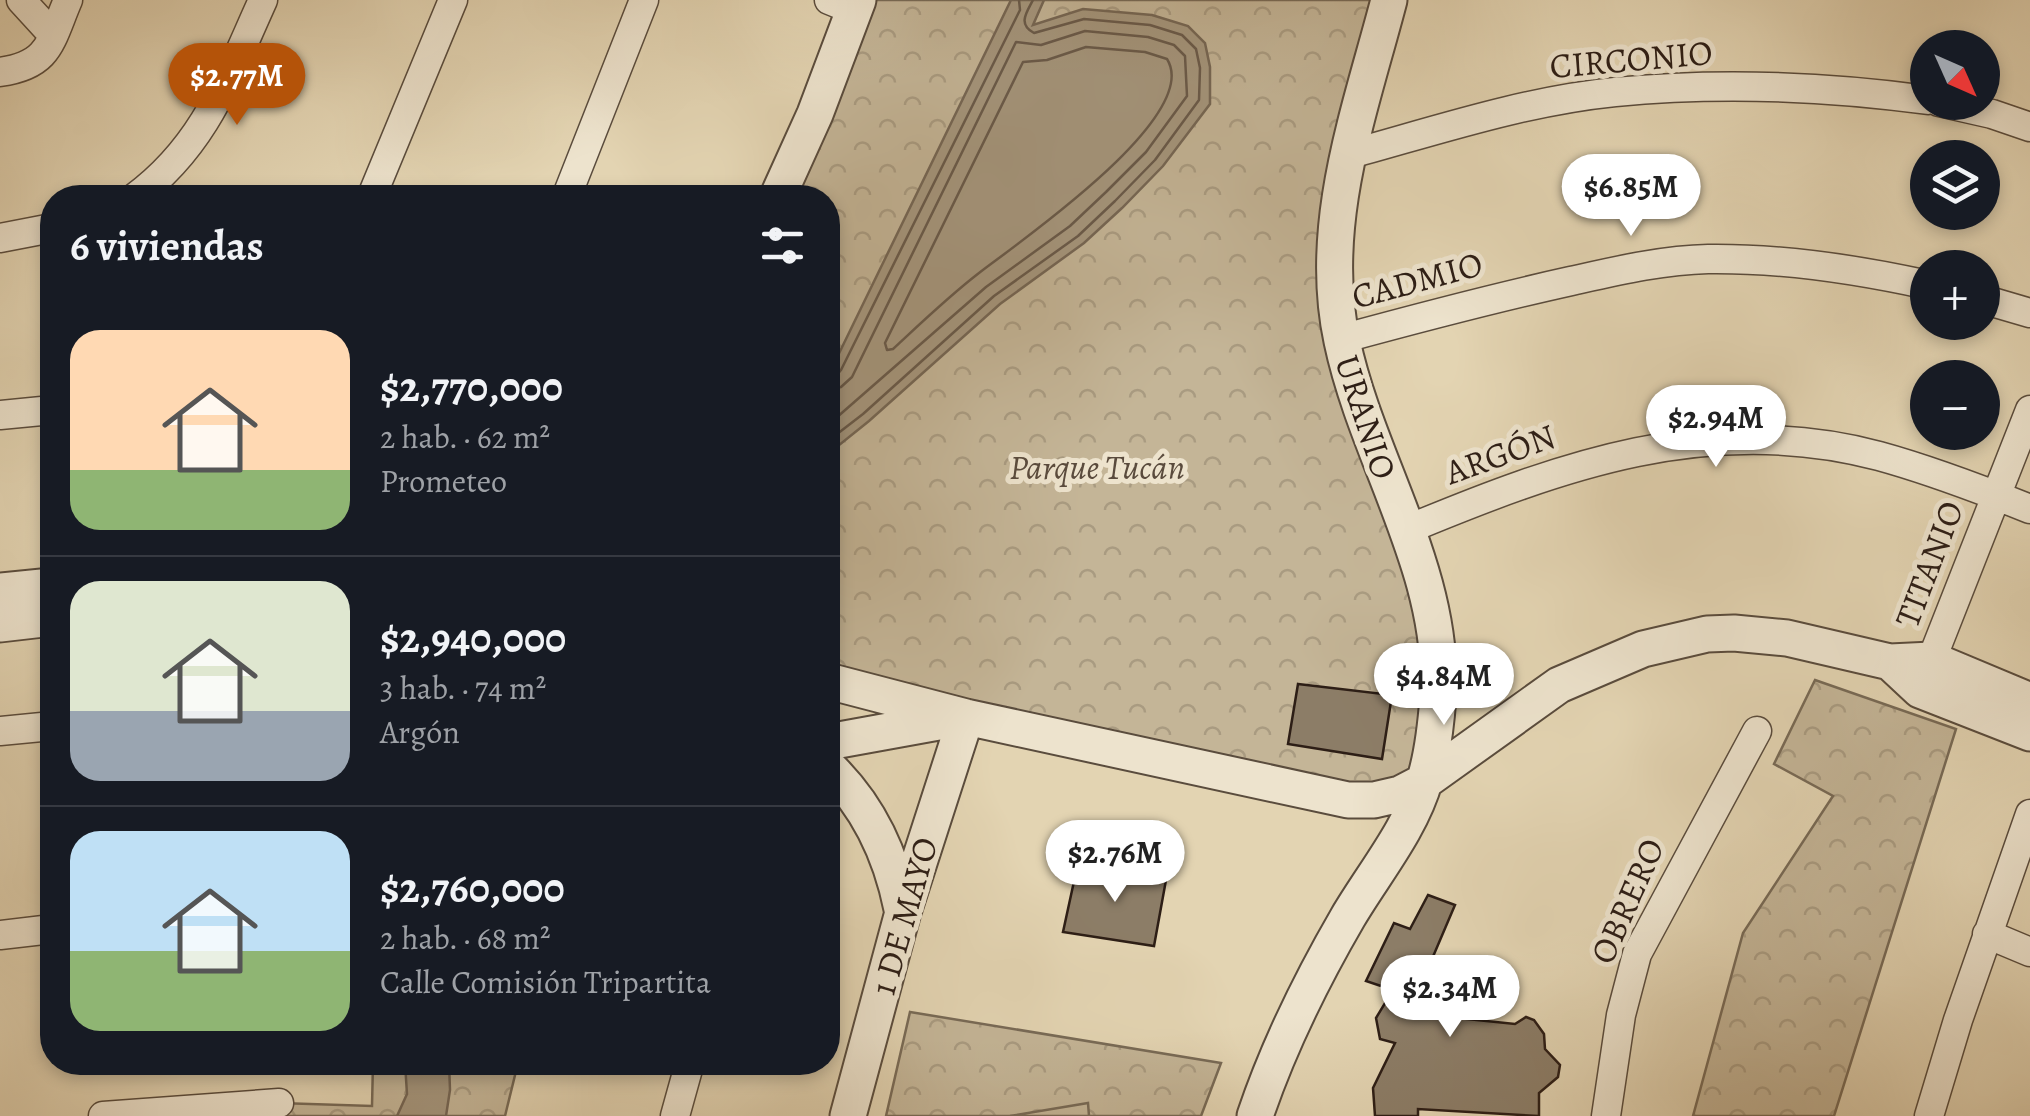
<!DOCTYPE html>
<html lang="es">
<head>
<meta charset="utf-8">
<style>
  body { margin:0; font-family:Alegreya,serif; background:#242831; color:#f1f3f6; height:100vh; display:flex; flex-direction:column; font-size:38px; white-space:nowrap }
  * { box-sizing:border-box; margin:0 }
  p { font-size:32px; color:#9ea1a6 }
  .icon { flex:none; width:55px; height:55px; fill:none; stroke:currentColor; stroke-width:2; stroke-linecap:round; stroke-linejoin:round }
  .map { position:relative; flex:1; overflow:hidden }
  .panel { position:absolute; left:40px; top:185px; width:800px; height:890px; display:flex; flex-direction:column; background:#171b24; border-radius:40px; box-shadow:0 5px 15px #0003 }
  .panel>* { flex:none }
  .needle { width:65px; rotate:135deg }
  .tools { position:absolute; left:1910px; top:30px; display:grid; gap:20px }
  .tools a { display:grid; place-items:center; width:90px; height:90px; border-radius:50%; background:#171b24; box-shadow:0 5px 15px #0003; font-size:50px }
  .price { position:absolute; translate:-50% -85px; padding:0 22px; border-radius:35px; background:#fff; color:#222; font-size:32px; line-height:65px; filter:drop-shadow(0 2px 5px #0008) }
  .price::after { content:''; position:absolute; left:50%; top:60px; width:30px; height:22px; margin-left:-15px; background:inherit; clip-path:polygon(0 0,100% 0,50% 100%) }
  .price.active { background:#b45309; color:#fff }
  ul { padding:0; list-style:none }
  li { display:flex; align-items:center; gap:30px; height:250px; padding:0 30px }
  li+li { border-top:2px solid #363941 }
  li span { display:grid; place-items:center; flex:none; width:280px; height:200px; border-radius:30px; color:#555 }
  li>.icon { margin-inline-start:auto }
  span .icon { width:120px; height:120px; fill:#fffc; stroke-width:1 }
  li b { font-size:42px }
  h2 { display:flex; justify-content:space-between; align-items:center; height:120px; padding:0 30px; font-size:42px }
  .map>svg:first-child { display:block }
</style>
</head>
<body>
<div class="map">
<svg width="2030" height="1116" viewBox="0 0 2030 1116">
  <defs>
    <pattern id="park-crowns" width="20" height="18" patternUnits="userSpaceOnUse" patternTransform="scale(2.5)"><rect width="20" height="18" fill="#c4b597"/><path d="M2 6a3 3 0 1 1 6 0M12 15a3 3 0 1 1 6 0" fill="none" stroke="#a99b81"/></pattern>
  </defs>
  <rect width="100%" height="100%" fill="#e3d4b2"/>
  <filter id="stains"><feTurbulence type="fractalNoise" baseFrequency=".002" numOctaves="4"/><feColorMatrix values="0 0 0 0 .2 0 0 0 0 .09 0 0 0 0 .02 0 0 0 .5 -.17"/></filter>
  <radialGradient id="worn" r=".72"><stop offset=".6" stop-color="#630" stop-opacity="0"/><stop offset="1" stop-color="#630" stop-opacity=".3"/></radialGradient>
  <path fill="url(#park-crowns)" stroke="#786a56" stroke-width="2.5" d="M858,0H1389L1335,282L1432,616L1430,757L1390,784L1348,800L828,681V198H777Z
    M1815,680L1956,729L1834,1116H1693L1743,933L1833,796L1774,764Z
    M910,1012L1221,1063L1201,1116H886Z
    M373,1063H518L505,1116H255L279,1103L372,1106Z"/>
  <path fill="#c4b597" stroke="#786a56" stroke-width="2.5" d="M1088,1103L1089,1116H1010Z"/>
  <path fill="#a5967d" stroke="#756654" stroke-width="2.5" d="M1011,0H1044L1033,25L1083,9L1152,15L1188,26L1205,43L1210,67V104L1163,166L1122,208L1084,243L1000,304L869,421L828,454V376Z
    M405,1063H449L450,1090L446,1116H397L407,1094Z"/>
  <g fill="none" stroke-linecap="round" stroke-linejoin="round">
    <path stroke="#695a4a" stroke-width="2.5" d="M1086,47L1145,52L1167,59C1203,116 1019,242 979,273C949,296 921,323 893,349L887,350L885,343L1023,62L1047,60Z
      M828,377L836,376L841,370L1020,10L1019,0
      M828,390L841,387L852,377L1016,42L1041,45L1085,31L1148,37L1174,45L1185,56L1187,96L1146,152L1106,192L1070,226L986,287L828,425
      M828,441L863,414L994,296L1078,236L1115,201L1155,160L1199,100L1200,68L1196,49L1182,35L1150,25L1084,19L1034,33C1017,24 1027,12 1033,0"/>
  </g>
  <path fill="#8c7d67" stroke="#2d1e16" stroke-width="2.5" d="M1298,684L1392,695L1382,759L1288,744Z
    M1078,863L1166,880L1154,946L1063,932Z
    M1428,895L1455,905L1409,1013L1515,1024L1526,1017L1534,1020L1544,1034L1545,1049L1560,1065L1558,1077L1539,1093V1116L1418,1109V1116H1375L1373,1088L1395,1043L1380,1039L1376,1018L1393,990L1366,981L1394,923L1410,929Z"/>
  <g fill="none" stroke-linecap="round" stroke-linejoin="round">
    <defs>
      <path id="minor" d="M21,0L53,35
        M829,0L856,11
        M0,72C50,65 50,42 68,0
        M1939,102L1992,114L2030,127
        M1347,155C1435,131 1524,101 1615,92C1719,82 1824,86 1928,100
        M134,198C205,146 228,77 263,0
        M371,198L453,0
        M566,198L644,0
        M0,238L52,228
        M1982,299L2030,313
        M1341,339C1418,318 1494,298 1571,281C1616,271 1662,260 1708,259C1782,258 1855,269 1928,285
        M0,415L52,410
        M1406,530C1560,466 1710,411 1879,456C1930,470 1980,489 2030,509
        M1924,679L2030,410
        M0,731L52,726
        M1987,934L2030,952
        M0,935L52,929
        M103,1116L279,1103
        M675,1116L690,1062
        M1606,1116L1621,1015L1637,954L1757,731
        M1929,1116L1958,1020L2030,814"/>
      <path id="tertiary" d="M777,198L815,114L858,0
        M0,591L52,586
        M0,624L52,618
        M1890,662L1920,690L2030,733
        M828,681L966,717L1348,800H1374L1400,794L1425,781L1559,685L1643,649L1707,634L1734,633L1787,638L1890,662L1932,660L2030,701
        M828,742L955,719
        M828,767C869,806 891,854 902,909
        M848,1116L903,912L966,717
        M1255,1116C1278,1048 1312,979 1348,917C1374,873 1411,829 1425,779C1433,753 1436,724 1438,697C1446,572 1367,460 1342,341C1317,225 1360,111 1389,0"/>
    </defs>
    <use href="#minor" stroke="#5a4c3d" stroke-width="31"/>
    <use href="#tertiary" stroke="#5a4c3d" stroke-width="39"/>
    <use href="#minor" stroke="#ede3cd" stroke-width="28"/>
    <use href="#tertiary" stroke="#ede3cd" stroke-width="35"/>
  </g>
  <g text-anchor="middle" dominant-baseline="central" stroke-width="10" stroke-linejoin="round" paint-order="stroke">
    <g font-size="35" fill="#2d1e16" stroke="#ede3cd">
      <text transform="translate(1631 59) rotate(-5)">CIRCONIO</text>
      <text transform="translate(1417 280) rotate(-15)">CADMIO</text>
      <text transform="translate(1366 417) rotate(72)">URANIO</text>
      <text transform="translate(1500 454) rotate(-20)">ARGÓN</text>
      <text transform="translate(1929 564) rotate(-69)">TITANIO</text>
      <text transform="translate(1627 901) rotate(-66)">OBRERO</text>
      <text transform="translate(904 916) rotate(-74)">1 DE MAYO</text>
    </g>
    <g font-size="35" font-style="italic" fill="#5a4b3d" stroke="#ede3cd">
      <text x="1097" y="467">Parque Tucán</text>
    </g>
  </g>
  <rect width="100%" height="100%" filter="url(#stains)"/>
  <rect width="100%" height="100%" fill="url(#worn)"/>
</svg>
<div class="tools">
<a><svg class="needle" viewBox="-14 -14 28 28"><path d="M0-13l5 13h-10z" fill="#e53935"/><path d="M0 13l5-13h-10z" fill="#9ea1a6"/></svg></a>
<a><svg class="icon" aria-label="layers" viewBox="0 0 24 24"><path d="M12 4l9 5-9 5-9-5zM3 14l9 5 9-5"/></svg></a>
<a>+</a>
<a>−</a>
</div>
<b class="price active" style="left:237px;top:128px">$2.77M</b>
<b class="price" style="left:1631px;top:239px">$6.85M</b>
<b class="price" style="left:1716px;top:470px">$2.94M</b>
<b class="price" style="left:1444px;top:728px">$4.84M</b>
<b class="price" style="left:1115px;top:905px">$2.76M</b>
<b class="price" style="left:1450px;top:1040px">$2.34M</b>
<section class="panel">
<h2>6 viviendas<svg class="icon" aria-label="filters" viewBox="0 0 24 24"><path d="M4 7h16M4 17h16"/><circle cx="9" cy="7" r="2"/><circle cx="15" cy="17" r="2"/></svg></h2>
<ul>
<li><span style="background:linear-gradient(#ffd9b3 70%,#8fb573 0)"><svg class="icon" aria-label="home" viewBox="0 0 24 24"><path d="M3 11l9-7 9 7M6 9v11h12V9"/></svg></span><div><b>$2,770,000</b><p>2 hab. · 62 m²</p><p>Prometeo</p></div></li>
<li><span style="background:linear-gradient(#dfe7d0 65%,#9aa5b1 0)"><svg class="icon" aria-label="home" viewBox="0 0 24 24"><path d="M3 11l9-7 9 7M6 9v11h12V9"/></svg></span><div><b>$2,940,000</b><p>3 hab. · 74 m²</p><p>Argón</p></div></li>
<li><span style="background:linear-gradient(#bfe0f5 60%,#8fb573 0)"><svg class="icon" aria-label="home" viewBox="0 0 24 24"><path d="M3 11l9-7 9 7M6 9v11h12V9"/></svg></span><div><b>$2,760,000</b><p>2 hab. · 68 m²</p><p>Calle Comisión Tripartita</p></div></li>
</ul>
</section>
</div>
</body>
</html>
